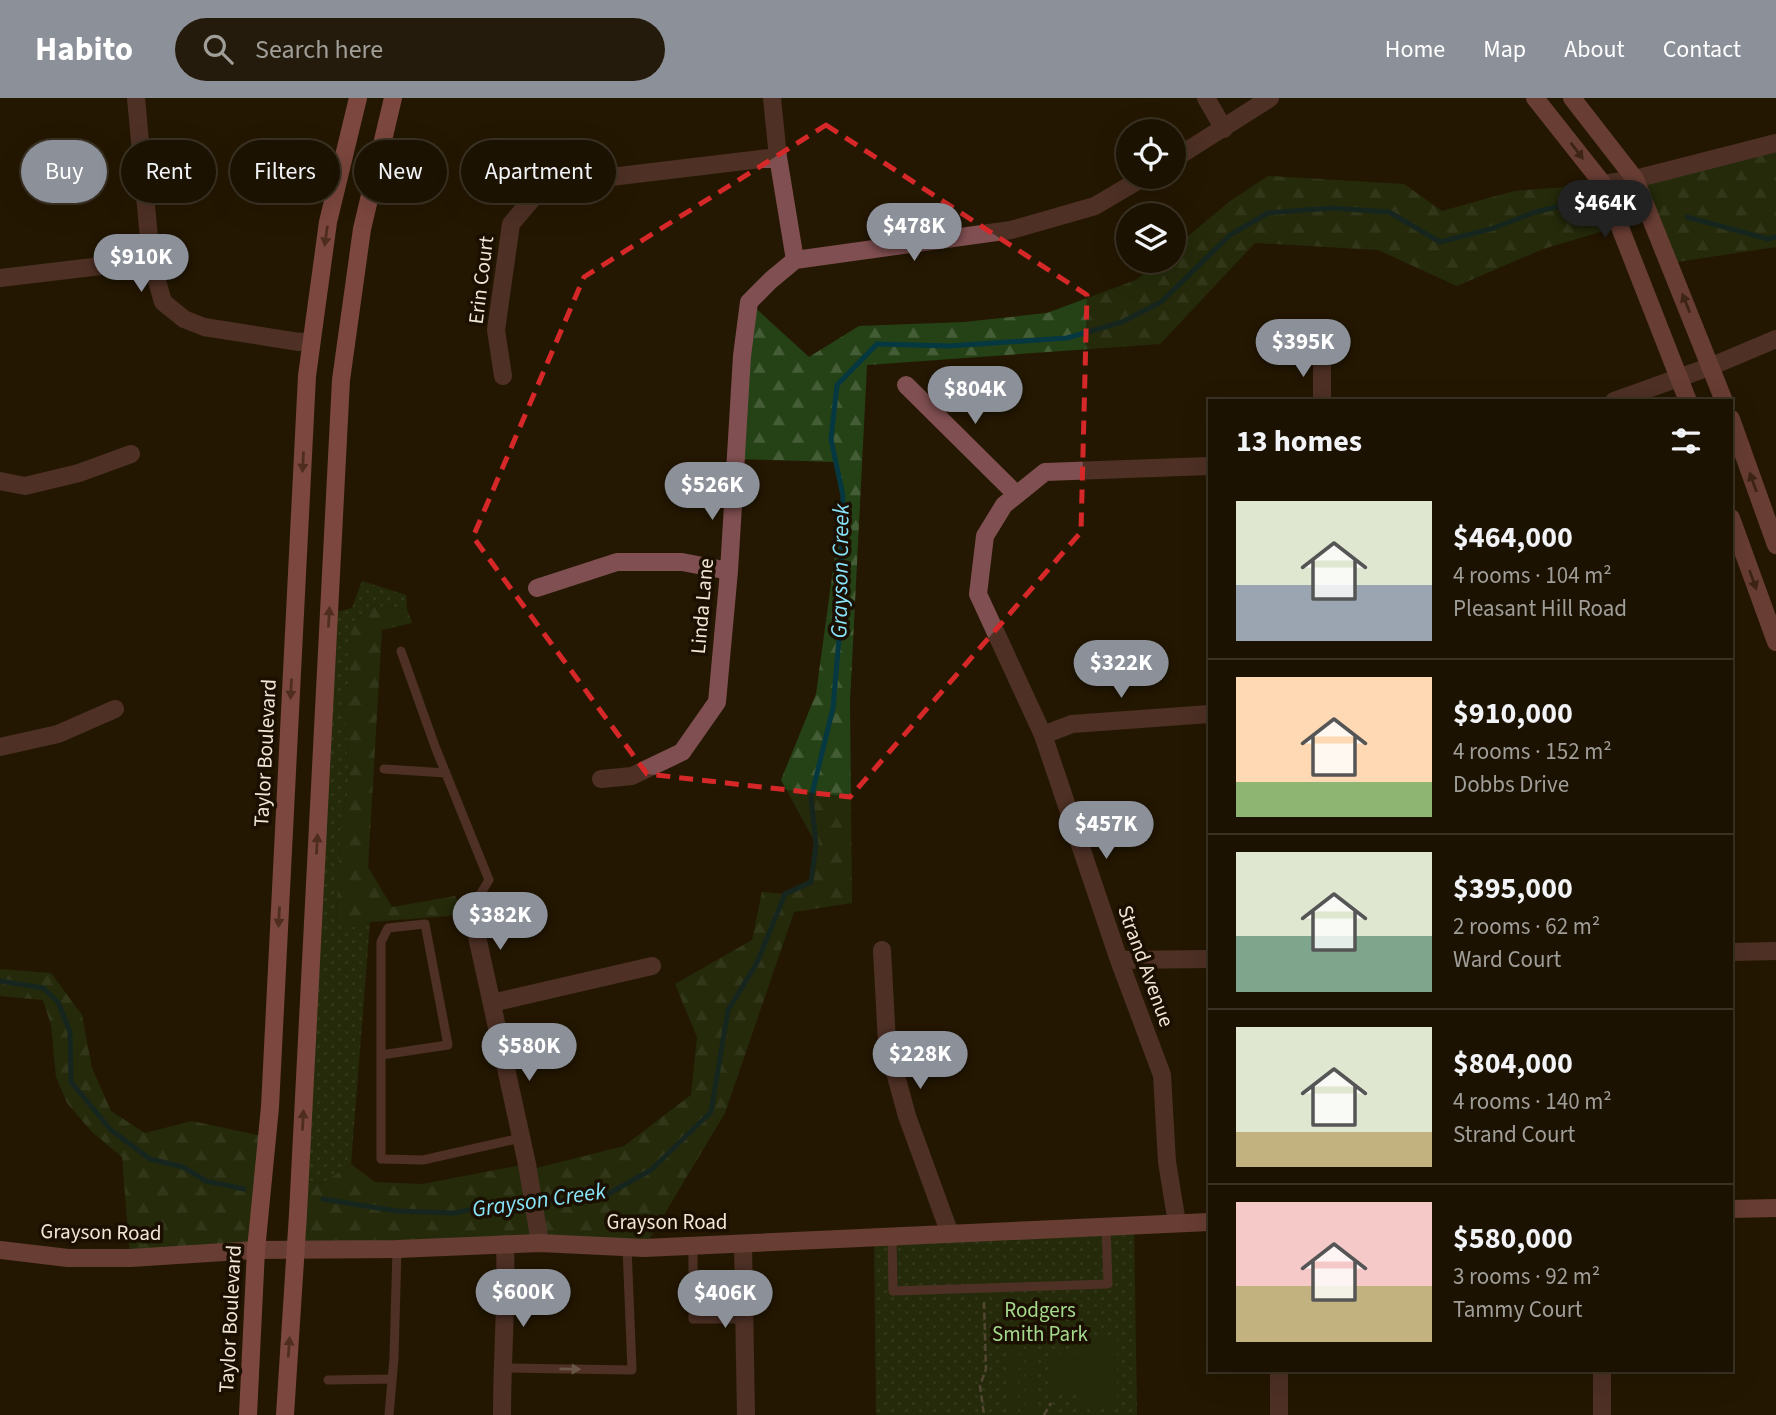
<!DOCTYPE html>
<html lang="en">
<head>
<meta charset="utf-8">
<style>
  body { margin:0; font-family:"Source Sans 3",sans-serif; background:#251b0c; color:#f1f3f6; height:100vh; display:flex; flex-direction:column; font-size:26px; white-space:nowrap }
  * { box-sizing:border-box; margin:0 }
  p { font-size:23px; color:#a09e99 }
  .icon { flex:none; width:38px; height:38px; fill:none; stroke:currentColor; stroke-width:2; stroke-linecap:round; stroke-linejoin:round }
  .map { position:relative; flex:1; overflow:hidden }
  .panel { position:absolute; left:1208px; top:301px; width:525px; height:973px; display:flex; flex-direction:column; background:#1c1202; border-radius:0px; box-shadow:0 7px 28px #0002,0 0 0 2px #3a3224 }
  .panel>* { flex:none }
  .top-card { position:absolute; left:21px; top:42px; width:665px; height:63px; display:flex; gap:14px }
  .fabs { position:absolute; left:1116px; top:21px; display:grid; gap:14px }
  .fabs a { display:grid; place-items:center; width:70px; height:70px; border-radius:50%; background:#1c1202; box-shadow:0 7px 28px #0002,0 0 0 2px #3a3224; font-size:35px }
  .price { position:absolute; translate:-50% -60px; padding:0 16px; border-radius:24px; background:#8c9099; color:#fff; font-size:23px; line-height:46px; filter:drop-shadow(0 2px 4px #0008) }
  .price::after { content:''; position:absolute; left:50%; top:42px; width:21px; height:16px; margin-left:-10px; background:inherit; clip-path:polygon(0 0,100% 0,50% 100%) }
  .price.current { background:#222; color:#fff }
  ul { padding:0; list-style:none }
  li { display:flex; align-items:center; gap:21px; height:175px; padding:0 28px }
  li+li { border-top:2px solid #3a3224 }
  li span { display:grid; place-items:center; flex:none; width:196px; height:140px; border-radius:0px; color:#555 }
  li>.icon { margin-inline-start:auto }
  span .icon { width:84px; height:84px; fill:#fffc; stroke-width:1 }
  li b { font-size:30px }
  h2 { display:flex; justify-content:space-between; align-items:center; height:84px; padding:0 28px; font-size:30px }
  .chip { padding:0 24px; border-radius:32px; background:#1c1202; box-shadow:0 7px 28px #0002,0 0 0 2px #3a3224; font-size:24px; line-height:63px }
  .chip.current { background:#8c9099; color:#fff }
  header { display:flex; align-items:center; gap:42px; box-sizing:border-box; height:98px; padding:0 35px; background:#8c9099; color:#fff }
  header strong { font-size:33px }
  nav { display:flex; gap:38px; margin-inline-start:auto; font-size:24px }
  .search { width:490px; height:63px; background:#251b0c; display:flex; align-items:center; gap:18px; box-sizing:border-box; padding:0 24px; border-radius:38px; color:#a09e99; font-size:26px }
  .map>svg:first-child { display:block }
</style>
</head>
<body>
<header>
<strong>Habito</strong>
<div class="search"><svg class="icon" aria-label="search" viewBox="0 0 24 24"><circle cx="10" cy="10" r="6"/><path d="M15 15l6 6"/></svg>Search here</div>
<nav><a>Home</a><a>Map</a><a>About</a><a>Contact</a></nav>
</header>
<div class="map">
<svg width="1776" height="1317" viewBox="0 0 1776 1317">
  <defs>
    <pattern id="grass-dots" width="8" height="8" patternUnits="userSpaceOnUse" patternTransform="scale(1.75)"><rect width="8" height="8" fill="#254216"/><path d="M2 2h.1M6 6h.1" fill="none" stroke="#455d37" stroke-width="1.8" stroke-linecap="round"/></pattern>
    <pattern id="forest-firs" width="22" height="20" patternUnits="userSpaceOnUse" patternTransform="scale(1.75)"><rect width="22" height="20" fill="#254216"/><path d="M5 1l3.5 6h-7zM16 11l3.5 6h-7z" fill="#455d37"/></pattern>
  </defs>
  <rect width="100%" height="100%" fill="#251802"/>
  <path fill="url(#grass-dots)" d="M362,483L406,497L407,511L372,508L351,526L349,582L345,597L349,689L341,721L336,823L354,829L370,824L351,1066L323,1085L300,1082L329,516L352,510Z
    M1134,1127L1137,1317H876L874,1140Z"/>
  <path fill="url(#forest-firs)" d="M1776,45V149L1670,165L1635,81Z
    M1268,78L1404,86L1442,113L1514,93L1603,86L1620,128L1543,151L1457,188L1378,152L1255,145L1160,246L867,267L850,604L852,805L794,814L725,1015L644,1150L296,1153L300,1082L323,1085L351,1066L375,1084L422,1086L527,1066L529,1072L624,1048L691,997L697,939L675,886L752,842L762,794L785,796L811,784L816,746L781,682L816,596L843,398L835,364L735,361L749,204L809,259L859,228L964,224L1047,215L1136,182L1159,163H1174V150L1230,103Z
    M372,508L407,511L412,525L382,532L368,769L392,809L455,798L462,811L449,818L370,824L354,829L336,823L341,721L349,689L345,597L349,582L351,526Z
    M0,871L51,875L82,917L92,970L111,1013L145,1035L192,1023L267,1039L256,1152L130,1160L122,1059L91,1033L67,1005L56,979L51,927L43,902L0,898Z"/>
  <path fill="#254216" d="M1078,1241H1117V1310H1078V1295L1049,1294L1050,1256H1078Z
    M1009,1247L1019,1248L1018,1317H1008Z
    M1026,1248H1036L1035,1317H1025Z"/>
  <g fill="none" stroke-linecap="round" stroke-linejoin="round">
    <path stroke="#063842" stroke-width="5" d="M1687,119L1768,141L1776,139
      M0,883L43,890L58,904L70,934L71,984L111,1032L150,1061L183,1069L206,1083L244,1091
      M323,1101L396,1113L454,1115L511,1103L568,1102L608,1096L651,1072L711,1014L728,912L757,865L785,796L811,784L816,746L811,700L833,610L840,529L843,398L831,341L837,287L877,246L949,248L1067,240L1122,224L1161,204L1230,137L1268,115L1331,110L1389,114L1440,144L1494,130L1535,114L1573,105"/>
    <path stroke="#8a7f6d" stroke-width="2.5" stroke-dasharray="7 3.5" stroke-linecap="butt" d="M984,1204L986,1271L980,1288L984,1317
      M1044,1317L1051,1305"/>
    <path stroke="#804f51" stroke-width="9" d="M401,553L436,651L489,782L471,811
      M384,671L446,675
      M381,957L448,947L425,826L388,830L381,844V1061L423,1062L521,1040
      M892,1139L893,1193L1108,1186L1106,1128
      M693,1148V1221H745
      M502,1270L632,1272L627,1149
      M328,1282L392,1281
      M389,1317L394,1260L397,1151"/>
    <path stroke="#804f51" stroke-width="18" d="M136,0L151,162L163,204L184,221L204,229L299,244L311,243
      M772,0L778,59L795,162L1011,132L1095,108L1144,79
      M1206,0L1224,31
      M1174,61L1270,0
      M1603,86L1635,81L1776,45
      M0,180L151,162
      M1322,259V303
      M503,278L496,232L511,126L544,87L778,59
      M906,287L1017,397
      M1614,303L1712,268L1776,241
      M0,383L25,388L79,375L131,356
      M537,490L617,464H682L729,473
      M1043,637L1072,626L1209,616
      M0,649L58,636L115,611
      M601,681L632,678L682,654L717,604L729,473L742,258L749,204L771,182L795,162
      M471,811L527,1066L540,1145
      M882,852L887,945L907,1018L950,1136
      M1731,854L1776,853
      M1119,862L1209,861
      M492,905L652,868
      M1177,1125L1167,1064L1162,977L1119,862L1043,637L978,496L985,438L1004,407L1045,374L1209,368
      M743,1146L746,1317
      M1279,1272V1317
      M1602,1272V1317
      M502,1317C502,1260 507,1203 505,1146"/>
    <path stroke="#ba6c70" stroke-width="18" d="M1535,0L1603,86L1688,303
      M1572,0L1635,81L1724,303
      M1731,321L1776,447
      M1731,420L1776,544
      M1731,1111L1776,1110
      M0,1152L68,1160H130L256,1152L397,1151L540,1145L644,1150L1209,1124"/>
    <path stroke="#e78288" stroke-width="18" d="M248,1317L256,1152L270,1009L307,278L328,124L358,0
      M285,1317L298,1116L341,282L362,131L393,0"/>
  </g>
  <defs><path id="oneway-solid" d="M-6-.8H1V-3.2L6.5 0L1 3.2V.8H-6Z" transform="scale(1.75)"/></defs>
  <g fill="#5b342d">
    <use href="#oneway-solid" transform="translate(1577 53) rotate(53)"/>
    <use href="#oneway-solid" transform="translate(1686 205) rotate(-112)"/>
    <use href="#oneway-solid" transform="translate(1753 384) rotate(-110)"/>
    <use href="#oneway-solid" transform="translate(1753 482) rotate(70)"/>
  </g>
  <g fill="#814844">
    <use href="#oneway-solid" transform="translate(326 138) rotate(98)"/>
    <use href="#oneway-solid" transform="translate(303 364) rotate(93)"/>
    <use href="#oneway-solid" transform="translate(329 519) rotate(-87)"/>
    <use href="#oneway-solid" transform="translate(291 591) rotate(93)"/>
    <use href="#oneway-solid" transform="translate(317 746) rotate(-87)"/>
    <use href="#oneway-solid" transform="translate(279 819) rotate(93)"/>
    <use href="#oneway-solid" transform="translate(303 1022) rotate(-87)"/>
    <use href="#oneway-solid" transform="translate(289 1249) rotate(-86)"/>
  </g>
  <use fill="#bda29b" href="#oneway-solid" transform="translate(570 1271) rotate(1)"/>
  <path d="M0 0H1776V1317H0ZM826,27L1087,197L1081,434L850,699L647,676L473,439L584,179Z" fill="#251802" fill-opacity=".55" fill-rule="evenodd"/>
  <path fill="none" stroke="#d62828" stroke-width="5" stroke-dasharray="14 9" stroke-linejoin="round" d="M826,27L1087,197L1081,434L850,699L647,676L473,439L584,179Z"/>
  <g text-anchor="middle" dominant-baseline="central" stroke-width="7" stroke-linejoin="round" paint-order="stroke">
    <g font-size="21" fill="#efe6d8" stroke="#1b0f00">
      <text transform="translate(481 182) rotate(-83)">Erin Court</text>
      <text transform="translate(702 508) rotate(-85)">Linda Lane</text>
      <text transform="translate(265 655) rotate(-87)">Taylor Boulevard</text>
      <text transform="translate(1146 868) rotate(70)">Strand Avenue</text>
      <text x="667" y="1124">Grayson Road</text>
      <text transform="translate(101 1134) rotate(1)">Grayson Road</text>
      <text transform="translate(230 1221) rotate(-87)">Taylor Boulevard</text>
    </g>
    <g font-size="21" fill="#a5da8d" stroke="#1b0f00">
      <text x="1040" y="1212">Rodgers<tspan x="1040" dy="24">Smith Park</tspan></text>
    </g>
    <g font-size="23" font-style="italic" fill="#88e5fc" stroke="#1b0f00">
      <text transform="translate(840 473) rotate(-89)">Grayson Creek</text>
      <text transform="translate(539 1102) rotate(-8)">Grayson Creek</text>
    </g>
  </g>
</svg>
<div class="fabs">
<a><svg class="icon" aria-label="locate" viewBox="0 0 24 24"><circle cx="12" cy="12" r="6"/><path d="M12 2v4M12 18v4M2 12h4M18 12h4"/></svg></a>
<a><svg class="icon" aria-label="layers" viewBox="0 0 24 24"><path d="M12 4l9 5-9 5-9-5zM3 14l9 5 9-5"/></svg></a>
</div>
<b class="price current" style="left:1605px;top:142px">$464K</b>
<b class="price" style="left:914px;top:165px">$478K</b>
<b class="price" style="left:141px;top:196px">$910K</b>
<b class="price" style="left:1303px;top:281px">$395K</b>
<b class="price" style="left:975px;top:328px">$804K</b>
<b class="price" style="left:712px;top:424px">$526K</b>
<b class="price" style="left:1121px;top:602px">$322K</b>
<b class="price" style="left:1106px;top:763px">$457K</b>
<b class="price" style="left:500px;top:854px">$382K</b>
<b class="price" style="left:529px;top:985px">$580K</b>
<b class="price" style="left:920px;top:993px">$228K</b>
<b class="price" style="left:523px;top:1231px">$600K</b>
<b class="price" style="left:725px;top:1232px">$406K</b>
<div class="top-card">
<a class="chip current">Buy</a>
<a class="chip">Rent</a>
<a class="chip">Filters</a>
<a class="chip">New</a>
<a class="chip">Apartment</a>
</div>
<section class="panel">
<h2>13 homes<svg class="icon" aria-label="filters" viewBox="0 0 24 24"><path d="M4 7h16M4 17h16"/><circle cx="9" cy="7" r="2"/><circle cx="15" cy="17" r="2"/></svg></h2>
<ul>
<li><span style="background:linear-gradient(#dfe7d0 60%,#9aa5b1 0)"><svg class="icon" aria-label="home" viewBox="0 0 24 24"><path d="M3 11l9-7 9 7M6 9v11h12V9"/></svg></span><div><b>$464,000</b><p>4 rooms · 104 m²</p><p>Pleasant Hill Road</p></div></li>
<li><span style="background:linear-gradient(#ffd9b3 75%,#8fb573 0)"><svg class="icon" aria-label="home" viewBox="0 0 24 24"><path d="M3 11l9-7 9 7M6 9v11h12V9"/></svg></span><div><b>$910,000</b><p>4 rooms · 152 m²</p><p>Dobbs Drive</p></div></li>
<li><span style="background:linear-gradient(#dfe7d0 60%,#7fa58c 0)"><svg class="icon" aria-label="home" viewBox="0 0 24 24"><path d="M3 11l9-7 9 7M6 9v11h12V9"/></svg></span><div><b>$395,000</b><p>2 rooms · 62 m²</p><p>Ward Court</p></div></li>
<li><span style="background:linear-gradient(#dfe7d0 75%,#c2b280 0)"><svg class="icon" aria-label="home" viewBox="0 0 24 24"><path d="M3 11l9-7 9 7M6 9v11h12V9"/></svg></span><div><b>$804,000</b><p>4 rooms · 140 m²</p><p>Strand Court</p></div></li>
<li><span style="background:linear-gradient(#f6c9c9 60%,#c2b280 0)"><svg class="icon" aria-label="home" viewBox="0 0 24 24"><path d="M3 11l9-7 9 7M6 9v11h12V9"/></svg></span><div><b>$580,000</b><p>3 rooms · 92 m²</p><p>Tammy Court</p></div></li>
</ul>
</section>
</div>
</body>
</html>
